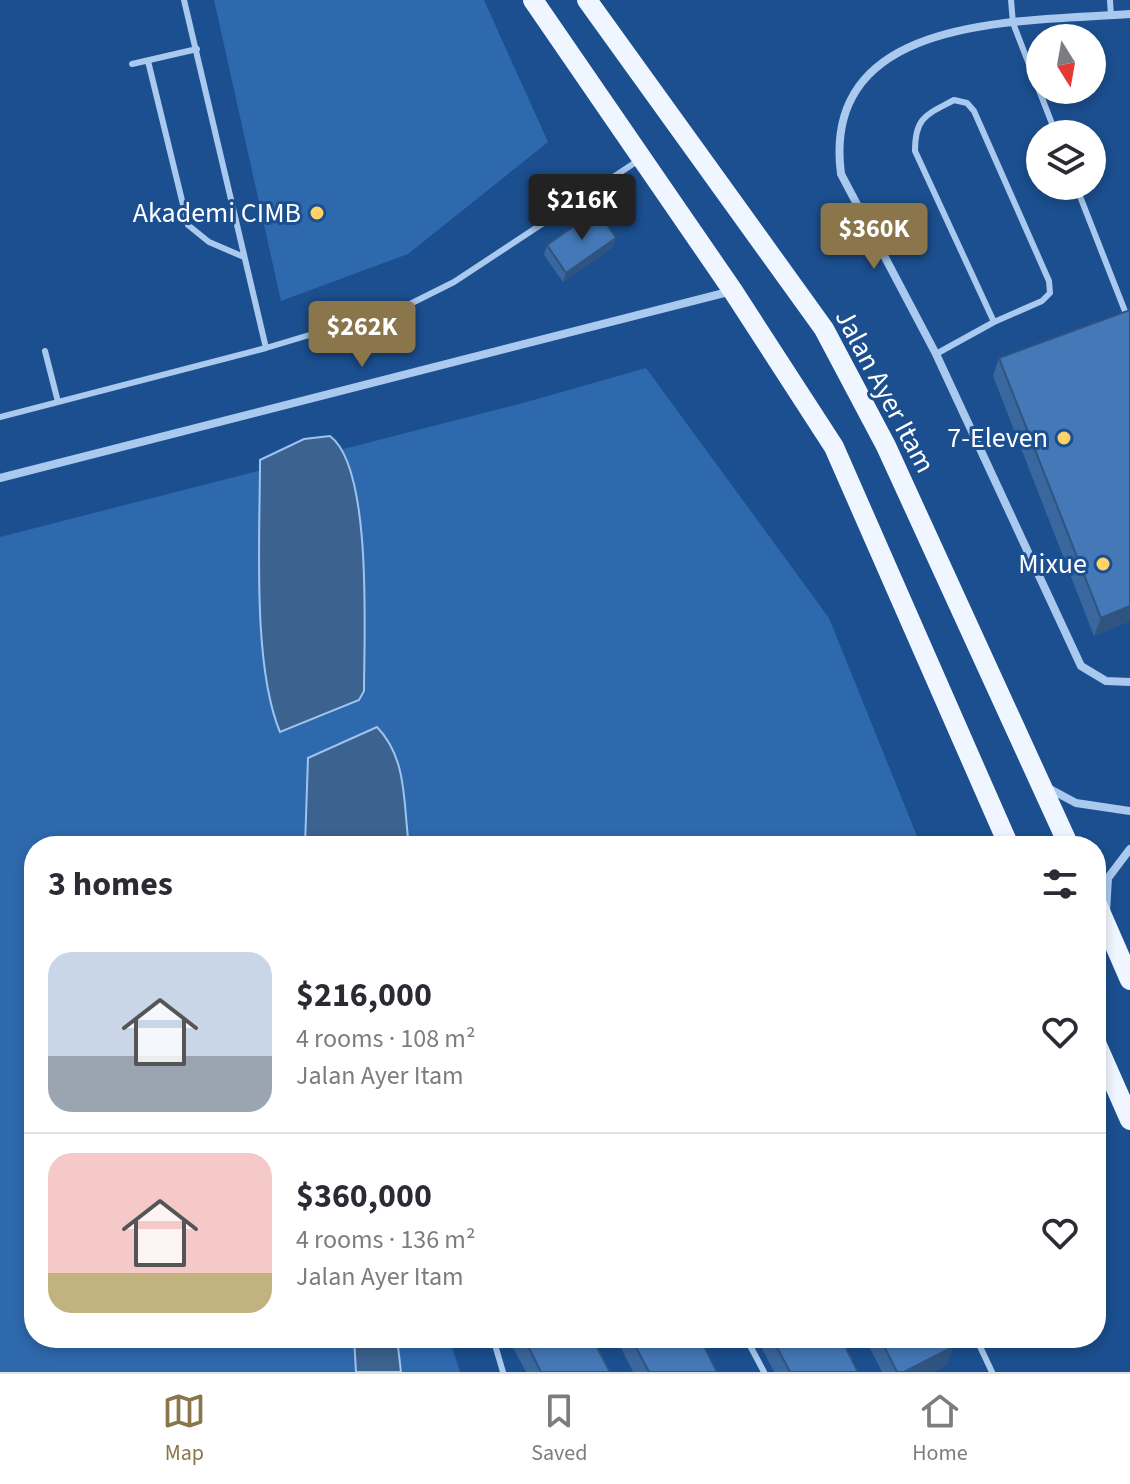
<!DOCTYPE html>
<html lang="en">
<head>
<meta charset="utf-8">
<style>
  body { margin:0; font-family:"Source Sans 3",sans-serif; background:#f7f7f7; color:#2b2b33; height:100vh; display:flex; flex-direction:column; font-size:30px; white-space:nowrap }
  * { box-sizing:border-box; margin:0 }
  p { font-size:26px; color:#7c7c81 }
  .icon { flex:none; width:44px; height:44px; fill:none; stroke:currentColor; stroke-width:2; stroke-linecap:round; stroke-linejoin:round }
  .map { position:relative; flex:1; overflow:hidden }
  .side { position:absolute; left:24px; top:836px; width:1082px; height:512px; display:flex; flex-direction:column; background:#fff; border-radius:32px; box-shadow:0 4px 12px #0003 }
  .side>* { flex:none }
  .needle { width:52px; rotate:169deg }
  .buttons { position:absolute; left:1026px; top:24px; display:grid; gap:16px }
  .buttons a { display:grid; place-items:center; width:80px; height:80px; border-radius:50%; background:#fff; box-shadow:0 4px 12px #0003; font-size:40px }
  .price { position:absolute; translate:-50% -68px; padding:0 18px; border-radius:8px; background:#8a764a; color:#fff; font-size:26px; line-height:52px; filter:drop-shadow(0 2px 4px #0008) }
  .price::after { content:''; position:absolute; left:50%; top:48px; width:24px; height:18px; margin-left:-12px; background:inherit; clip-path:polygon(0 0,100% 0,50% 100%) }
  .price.current { background:#222; color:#fff }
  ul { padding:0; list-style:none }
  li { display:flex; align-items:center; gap:24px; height:200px; padding:0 24px }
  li+li { border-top:2px solid #e1e1e2 }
  li span { display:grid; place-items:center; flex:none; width:224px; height:160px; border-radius:24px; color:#555 }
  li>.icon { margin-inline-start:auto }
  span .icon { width:96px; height:96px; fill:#fffc; stroke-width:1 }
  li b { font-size:34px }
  h2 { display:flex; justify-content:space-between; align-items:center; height:96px; padding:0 24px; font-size:34px }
  .tabs { display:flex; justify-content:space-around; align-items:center; height:112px; border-top:2px solid #e1e1e2; background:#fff; font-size:22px; color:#7c7c81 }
  .tabs a { display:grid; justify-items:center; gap:4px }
  .tabs .current { color:#8a764a }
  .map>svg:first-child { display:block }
</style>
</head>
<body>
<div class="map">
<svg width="1130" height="1372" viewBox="0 0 1130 1372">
  <rect width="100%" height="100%" fill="#1b4f8f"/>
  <path fill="#2e69ad" d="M214,0H484L548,142L408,254L281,301Z
    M646,368L829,618L921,846H34V1338H449L460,1372H0V537L523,403Z"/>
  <path fill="#3c6290" stroke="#9cc4f0" stroke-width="2" d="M330,436C373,468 364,637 364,691L359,700L280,732C252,665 260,535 260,460L304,439Z
    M377,727C408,759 403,804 409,846H305L308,758Z
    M354,1338H397L401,1372H356Z"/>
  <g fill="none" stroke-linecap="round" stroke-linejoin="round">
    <path stroke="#a9c9ee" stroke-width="6" d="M184,0L266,348
      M1011,0L1013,23L1056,134
      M1110,0L1111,16
      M148,61L188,225L209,242L244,257
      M132,64L197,49
      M1076,186L1130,324
      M45,351L58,402
      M936,354L994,322L1042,301L1050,293L1049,281L974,111L967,103L954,100C926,115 915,117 915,151L994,322
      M0,417L266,348L406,306L454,282L639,160
      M493,1338L503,1372
      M746,1338L764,1372
      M976,1338L992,1372"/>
    <path stroke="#a9c9ee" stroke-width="8" d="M1130,14C1021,22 820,13 841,174L936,354L1081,666L1106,681L1130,682
      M0,478L732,291
      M1048,788L1076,803L1130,811
      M1106,912L1108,878L1130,849"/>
    <path stroke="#f0f6ff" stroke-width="20" d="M533,0L733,291L834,447L1009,846
      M587,0L824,329L886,446L1069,846
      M1096,902L1130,980
      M1096,1043L1130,1120"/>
  </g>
  <path fill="#3a679d" d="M547,245L613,247L563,282L544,255Z
    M999,358L1130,621L1094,636L993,376Z
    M508,1338H592L610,1372H526Z
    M616,1338H700L717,1372H633Z
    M757,1338H841L858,1372H774Z
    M865,1338H949L947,1365L932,1372H882Z"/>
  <path fill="#305480" d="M616,238L613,247L563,282L566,273Z
    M1130,606V621L1094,636L1101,618Z
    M953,1347L947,1365L932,1372H904Z"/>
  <path fill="#4478b7" stroke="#305480" stroke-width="2" d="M597,210L616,238L566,273L547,245Z
    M1130,310V606L1101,618L999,358Z
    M524,1338H592L610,1372H541Z
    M631,1338H700L717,1372H649Z
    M772,1338H841L858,1372H790Z
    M880,1338H949L953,1347L904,1372H897Z"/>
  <g fill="#ffd166" stroke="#1b4f8f" stroke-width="3">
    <circle cx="317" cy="213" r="8"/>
    <circle cx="1064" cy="438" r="8"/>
    <circle cx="1103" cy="564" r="8"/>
  </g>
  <g text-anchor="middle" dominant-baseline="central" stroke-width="6" stroke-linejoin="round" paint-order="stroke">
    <g font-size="28" fill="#fff" stroke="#1b4f8f" text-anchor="end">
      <text x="301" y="213">Akademi CIMB</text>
      <text x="1048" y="438">7-Eleven</text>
      <text x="1087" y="564">Mixue</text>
    </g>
    <g font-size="28" fill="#fff" stroke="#1b4f8f">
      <text transform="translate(885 391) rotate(62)">Jalan Ayer Itam</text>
    </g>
  </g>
</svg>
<div class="buttons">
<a><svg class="needle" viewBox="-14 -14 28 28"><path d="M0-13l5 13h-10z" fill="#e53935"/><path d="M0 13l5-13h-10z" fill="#7c7c81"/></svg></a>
<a><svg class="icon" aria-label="layers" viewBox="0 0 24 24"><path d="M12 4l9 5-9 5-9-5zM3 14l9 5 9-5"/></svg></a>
</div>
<b class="price current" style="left:582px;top:242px">$216K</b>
<b class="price" style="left:874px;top:271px">$360K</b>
<b class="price" style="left:362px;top:369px">$262K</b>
<section class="side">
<h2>3 homes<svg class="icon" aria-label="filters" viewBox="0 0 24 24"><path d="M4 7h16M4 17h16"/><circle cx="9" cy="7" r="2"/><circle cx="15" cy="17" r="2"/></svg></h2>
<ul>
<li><span style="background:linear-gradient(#c9d6e8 65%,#9aa5b1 0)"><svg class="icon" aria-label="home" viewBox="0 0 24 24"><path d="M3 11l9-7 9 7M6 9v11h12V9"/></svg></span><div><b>$216,000</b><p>4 rooms · 108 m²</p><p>Jalan Ayer Itam</p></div><svg class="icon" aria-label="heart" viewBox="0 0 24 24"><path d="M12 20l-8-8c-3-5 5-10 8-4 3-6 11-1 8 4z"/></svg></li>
<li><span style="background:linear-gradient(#f6c9c9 75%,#c2b280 0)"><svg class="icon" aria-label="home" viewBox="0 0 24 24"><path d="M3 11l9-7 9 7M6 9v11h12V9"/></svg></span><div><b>$360,000</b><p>4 rooms · 136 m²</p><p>Jalan Ayer Itam</p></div><svg class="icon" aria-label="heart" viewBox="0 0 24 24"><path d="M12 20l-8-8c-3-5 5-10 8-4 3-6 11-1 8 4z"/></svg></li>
</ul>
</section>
</div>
<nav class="tabs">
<a class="current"><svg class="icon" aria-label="map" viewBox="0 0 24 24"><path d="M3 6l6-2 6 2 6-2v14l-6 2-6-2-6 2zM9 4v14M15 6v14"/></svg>Map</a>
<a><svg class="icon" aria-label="saved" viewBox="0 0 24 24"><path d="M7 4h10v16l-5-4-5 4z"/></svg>Saved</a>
<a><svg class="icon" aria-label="home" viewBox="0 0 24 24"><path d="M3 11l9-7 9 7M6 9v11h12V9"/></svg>Home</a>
</nav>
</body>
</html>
